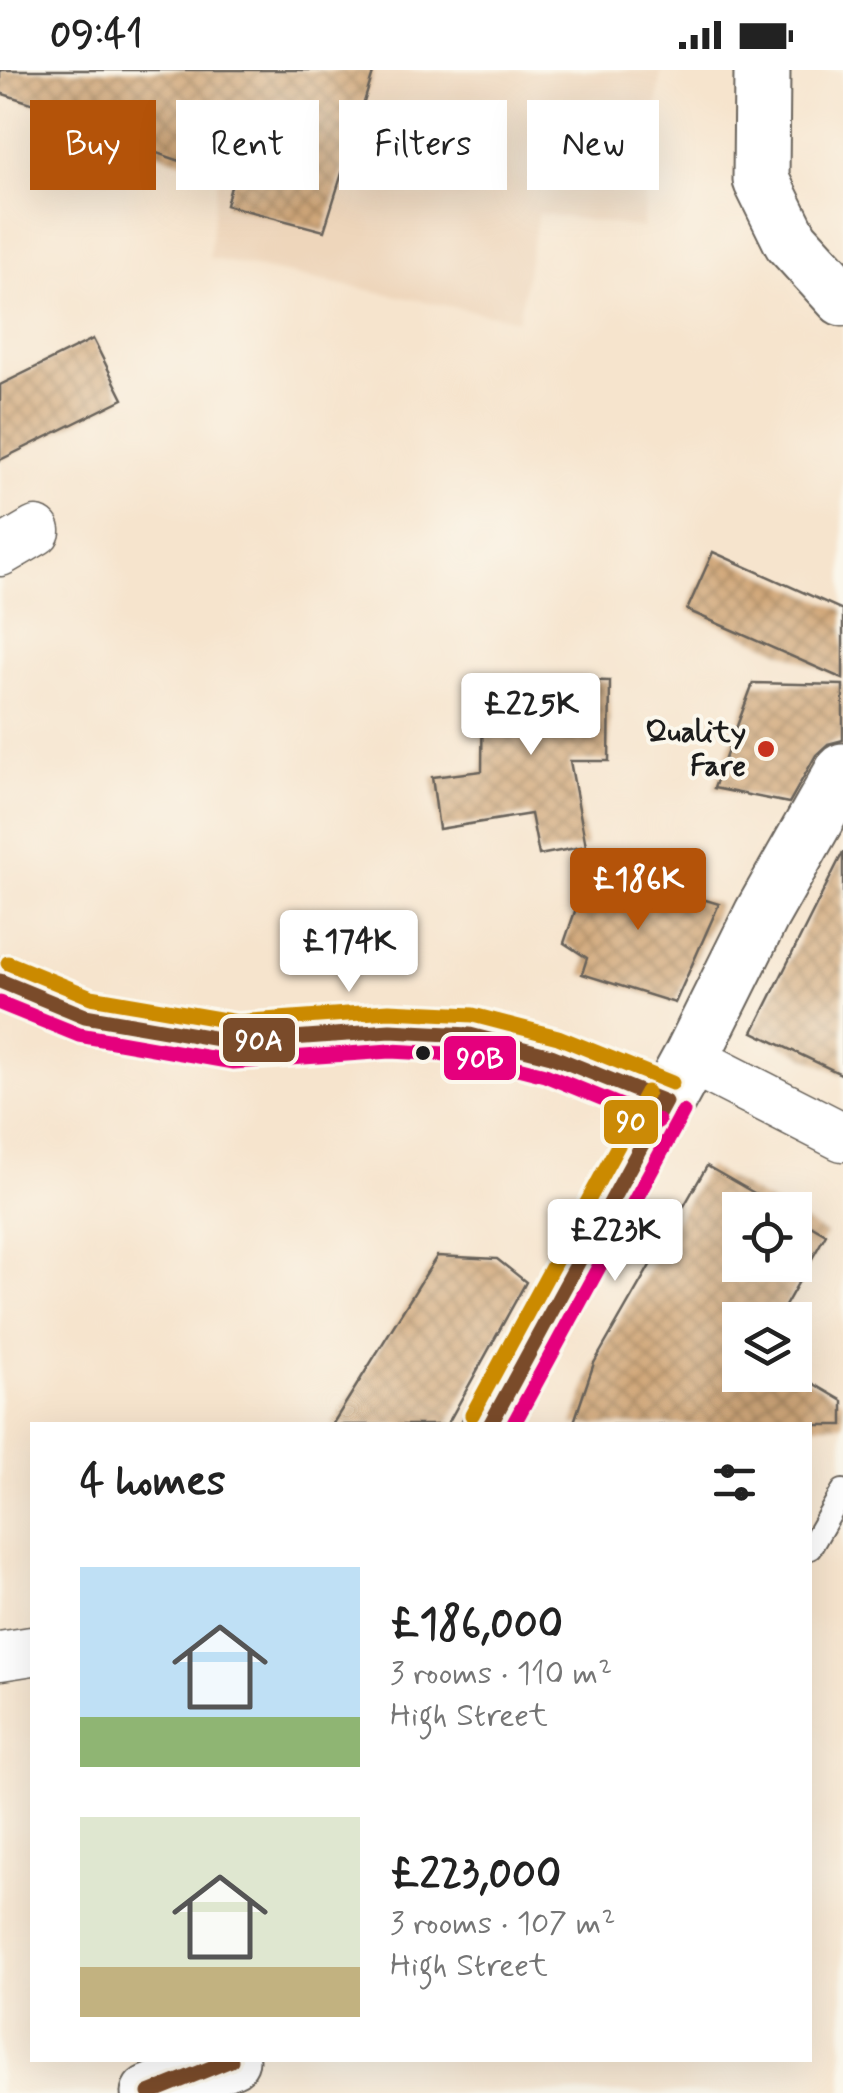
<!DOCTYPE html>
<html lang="en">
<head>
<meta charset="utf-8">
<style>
  body { margin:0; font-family:Mynerve,sans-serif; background:#f2f2f2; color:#222; height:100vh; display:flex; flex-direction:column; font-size:38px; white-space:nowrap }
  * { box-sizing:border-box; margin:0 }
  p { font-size:32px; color:#767676 }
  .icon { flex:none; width:55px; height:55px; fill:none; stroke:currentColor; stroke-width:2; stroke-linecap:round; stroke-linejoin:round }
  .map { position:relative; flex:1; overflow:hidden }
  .drawer { position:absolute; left:30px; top:1352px; width:782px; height:640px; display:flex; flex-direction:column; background:#fff; border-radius:0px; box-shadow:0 10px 40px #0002 }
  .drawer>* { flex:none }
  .top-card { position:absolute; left:30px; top:30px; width:785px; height:90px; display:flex; gap:20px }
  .tools { position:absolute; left:722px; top:1122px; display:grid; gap:20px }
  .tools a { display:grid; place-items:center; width:90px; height:90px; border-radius:0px; background:#fff; box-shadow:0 10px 40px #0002; font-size:50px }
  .price { position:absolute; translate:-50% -85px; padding:0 22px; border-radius:10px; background:#fff; color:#222; font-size:32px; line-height:65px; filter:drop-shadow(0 2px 5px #0008) }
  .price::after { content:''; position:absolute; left:50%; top:60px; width:30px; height:22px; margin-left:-15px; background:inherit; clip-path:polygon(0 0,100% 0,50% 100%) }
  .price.selected { background:#b45309; color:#fff }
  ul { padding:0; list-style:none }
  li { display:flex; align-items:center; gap:30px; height:250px; padding:0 50px }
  li span { display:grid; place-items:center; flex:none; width:280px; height:200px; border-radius:0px; color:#555 }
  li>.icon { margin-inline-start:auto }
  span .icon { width:120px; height:120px; fill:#fffc; stroke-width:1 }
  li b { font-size:42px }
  h2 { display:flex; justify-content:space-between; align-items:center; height:120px; padding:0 50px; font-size:42px }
  .tag { padding:0 35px; border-radius:0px; background:#fff; box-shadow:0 10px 40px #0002; font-size:35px; line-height:90px }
  .tag.selected { background:#b45309; color:#fff }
  .status { display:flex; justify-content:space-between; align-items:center; height:70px; padding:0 50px; background:#fff; direction:ltr }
  .status svg { height:28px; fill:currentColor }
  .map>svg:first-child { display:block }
</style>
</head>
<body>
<div class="status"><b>09:41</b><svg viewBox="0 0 49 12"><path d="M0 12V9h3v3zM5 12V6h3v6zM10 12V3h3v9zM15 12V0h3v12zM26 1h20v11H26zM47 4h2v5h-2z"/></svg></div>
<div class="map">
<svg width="843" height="2023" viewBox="0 0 843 2023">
  <defs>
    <pattern id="building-cross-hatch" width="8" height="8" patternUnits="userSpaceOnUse" patternTransform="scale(2.5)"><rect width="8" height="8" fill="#d2a97b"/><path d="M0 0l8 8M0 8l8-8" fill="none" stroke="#aa8964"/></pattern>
  </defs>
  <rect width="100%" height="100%" fill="#fbf7ec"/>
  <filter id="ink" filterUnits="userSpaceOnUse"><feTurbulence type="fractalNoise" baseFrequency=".01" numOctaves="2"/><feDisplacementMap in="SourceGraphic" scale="20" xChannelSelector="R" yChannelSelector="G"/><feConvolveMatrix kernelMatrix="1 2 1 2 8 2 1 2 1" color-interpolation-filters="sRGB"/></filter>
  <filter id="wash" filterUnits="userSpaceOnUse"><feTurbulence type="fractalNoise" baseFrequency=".0048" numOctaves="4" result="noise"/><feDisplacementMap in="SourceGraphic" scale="40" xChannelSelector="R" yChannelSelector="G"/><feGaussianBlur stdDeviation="2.25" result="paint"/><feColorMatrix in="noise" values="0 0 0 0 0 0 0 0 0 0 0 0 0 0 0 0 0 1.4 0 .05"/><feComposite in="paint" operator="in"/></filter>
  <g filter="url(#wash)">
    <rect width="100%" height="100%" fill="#f6e4cd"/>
    <path fill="#eed6bb" d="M229,0H661L642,158L538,143L518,250L209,188Z"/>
    <g id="blocks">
      <path fill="url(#building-cross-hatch)" d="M0,0H374L324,161L226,135L233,109L107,66L110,58L0,23Z
        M93,269L123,329L0,390V315Z
        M713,482L843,540V609L687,540Z
        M483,608L610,611L609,691H570L586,776L539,785L531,744L439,759L432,707L482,701Z
        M753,613L843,615V670L828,674L816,685L789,733L714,718Z
        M843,782V1005L753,962Z
        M591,795L719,834L675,933L582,904L587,888L564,873Z
        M707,1096L784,1140H740V1195H795V1146L826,1164L777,1250H740V1305L795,1303L843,1331V1355H573L594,1293Z
        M437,1186L497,1189L526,1212L447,1355H332Z"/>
    </g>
  </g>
  <g filter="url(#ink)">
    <use href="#blocks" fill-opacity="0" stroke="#68625a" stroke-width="2.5"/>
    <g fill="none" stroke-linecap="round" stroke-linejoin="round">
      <defs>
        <path id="service" d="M810,1478L843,1421"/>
        <path id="minor" d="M0,482L36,461
          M0,911L85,946L236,972L390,961L470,965L551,986L665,1032
          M690,989L843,1067
          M0,1586L32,1581"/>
        <path id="tertiary" d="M762,0L761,110L791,171L843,228
          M490,1355L690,989L762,844L843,701
          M149,2023L231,1990"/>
      </defs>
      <use href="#service" stroke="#68625a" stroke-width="26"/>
      <use href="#minor" stroke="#68625a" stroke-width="51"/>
      <use href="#tertiary" stroke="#68625a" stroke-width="59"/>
      <use href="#service" stroke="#fff" stroke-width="22"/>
      <use href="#minor" stroke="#fff" stroke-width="48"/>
      <use href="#tertiary" stroke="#fff" stroke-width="55"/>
      <defs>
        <path id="bus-1" d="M0,911L85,946L236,972L390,961L470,965L551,986L665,1032
          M490,1355L665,1032
          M149,2023L231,1990"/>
        <path id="bus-2" d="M0,933L79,965L233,992L390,981L467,985L545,1005L658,1051
          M513,1355L683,1042"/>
        <path id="bus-3" d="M8,893L91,927L237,952L389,941L473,945L558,967L672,1013
          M472,1345L647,1022"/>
      </defs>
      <use href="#bus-1" stroke="#fbf7ec" stroke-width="22"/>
      <use href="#bus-2" stroke="#fbf7ec" stroke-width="22"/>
      <use href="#bus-3" stroke="#fbf7ec" stroke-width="22"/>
      <use href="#bus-1" stroke="#7a4b2a" stroke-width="15"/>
      <use href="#bus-2" stroke="#e5007d" stroke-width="15"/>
      <use href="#bus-3" stroke="#cb8a06" stroke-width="15"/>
    </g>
  </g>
  <circle fill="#c8321e" stroke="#fbf7ec" stroke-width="4" cx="766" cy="679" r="10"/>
  <circle fill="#1c1c1c" stroke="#fbf7ec" stroke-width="4" cx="423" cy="983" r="9"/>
  <g text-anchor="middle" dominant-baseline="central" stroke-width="8" stroke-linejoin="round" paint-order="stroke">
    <g font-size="30" font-weight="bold" fill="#1c1c1c" stroke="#fbf7ec" text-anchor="end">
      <text x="746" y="662">Quality<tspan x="746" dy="34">Fare</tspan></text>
    </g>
  </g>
  <g stroke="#fbf7ec" stroke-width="4">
    <rect x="221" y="946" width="76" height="48" rx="10" fill="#7a4b2a"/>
    <rect x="442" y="964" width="76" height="48" rx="10" fill="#e5007d"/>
    <rect x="602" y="1028" width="58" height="48" rx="10" fill="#cb8a06"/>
  </g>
  <g font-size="28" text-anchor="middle" font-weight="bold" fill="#fff">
    <text x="259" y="980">90A</text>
    <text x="480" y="998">90B</text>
    <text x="631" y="1061">90</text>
  </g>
</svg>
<div class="tools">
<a><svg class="icon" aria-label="locate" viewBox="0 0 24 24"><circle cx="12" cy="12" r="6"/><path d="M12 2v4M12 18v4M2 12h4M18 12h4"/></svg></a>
<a><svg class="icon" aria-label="layers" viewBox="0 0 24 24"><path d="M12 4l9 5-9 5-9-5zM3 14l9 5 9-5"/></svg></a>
</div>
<b class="price" style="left:531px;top:688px">£225K</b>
<b class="price selected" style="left:638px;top:863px">£186K</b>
<b class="price" style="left:349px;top:925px">£174K</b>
<b class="price" style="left:615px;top:1214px">£223K</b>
<div class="top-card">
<a class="tag selected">Buy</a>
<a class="tag">Rent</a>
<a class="tag">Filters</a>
<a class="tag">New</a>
</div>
<section class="drawer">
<h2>4 homes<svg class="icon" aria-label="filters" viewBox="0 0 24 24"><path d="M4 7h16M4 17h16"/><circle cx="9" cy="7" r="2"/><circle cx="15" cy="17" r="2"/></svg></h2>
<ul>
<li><span style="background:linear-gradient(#bfe0f5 75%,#8fb573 0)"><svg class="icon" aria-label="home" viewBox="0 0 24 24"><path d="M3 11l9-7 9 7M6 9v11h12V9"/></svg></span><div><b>£186,000</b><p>3 rooms · 110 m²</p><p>High Street</p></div></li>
<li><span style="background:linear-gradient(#dfe7d0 75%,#c2b280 0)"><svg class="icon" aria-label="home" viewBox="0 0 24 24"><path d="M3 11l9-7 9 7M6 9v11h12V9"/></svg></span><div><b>£223,000</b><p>3 rooms · 107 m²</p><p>High Street</p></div></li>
</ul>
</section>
</div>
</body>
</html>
